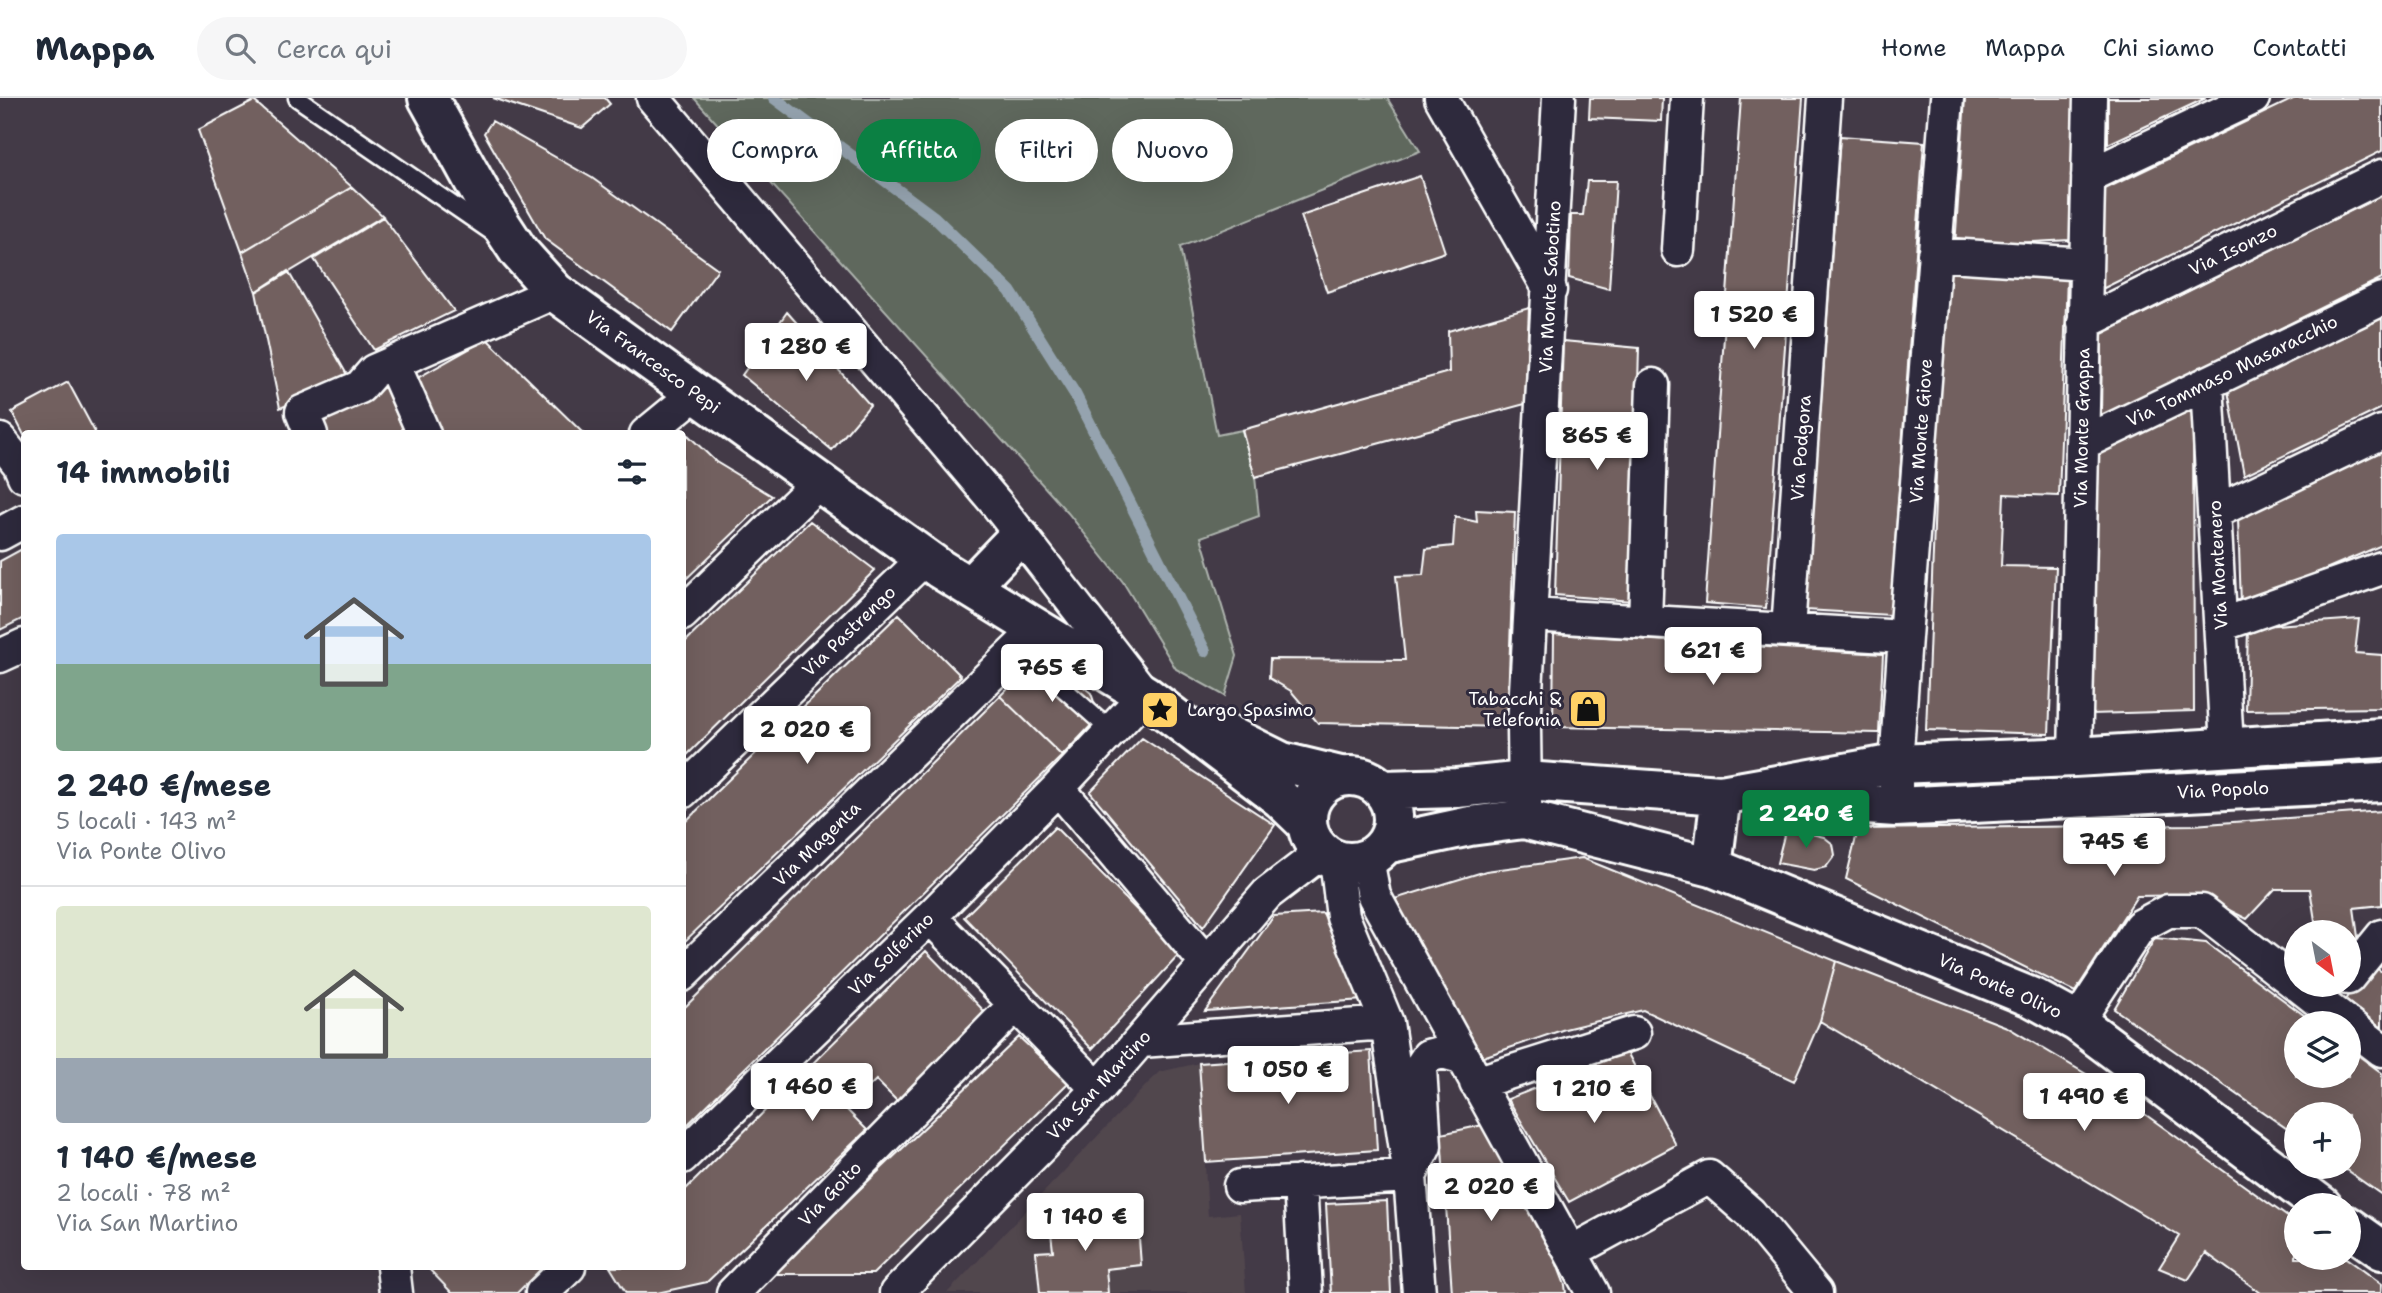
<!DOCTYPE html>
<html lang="it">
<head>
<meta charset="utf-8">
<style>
  body { margin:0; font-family:"Shantell Sans",sans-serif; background:#f6f6f7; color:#1f2937; height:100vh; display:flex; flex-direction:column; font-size:26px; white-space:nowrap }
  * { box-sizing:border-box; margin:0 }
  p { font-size:23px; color:#747a83 }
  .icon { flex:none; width:38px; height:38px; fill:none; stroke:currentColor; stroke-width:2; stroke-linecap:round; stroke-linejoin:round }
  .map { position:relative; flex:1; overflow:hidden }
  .details { position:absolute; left:21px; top:332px; width:665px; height:840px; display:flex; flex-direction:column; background:#fff; border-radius:7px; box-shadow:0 7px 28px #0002 }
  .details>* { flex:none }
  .guide { position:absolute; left:707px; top:21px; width:665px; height:63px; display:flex; gap:14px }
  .needle { width:46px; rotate:148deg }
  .buttons { position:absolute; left:2284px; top:822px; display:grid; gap:14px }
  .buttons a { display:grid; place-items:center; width:77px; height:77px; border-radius:50%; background:#fff; box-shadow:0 7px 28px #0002; font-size:35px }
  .price { position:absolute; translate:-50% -60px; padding:0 16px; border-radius:7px; background:#fff; color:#222; font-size:23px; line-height:46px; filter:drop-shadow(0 2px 4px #0008) }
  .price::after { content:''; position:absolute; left:50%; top:42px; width:21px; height:16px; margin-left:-10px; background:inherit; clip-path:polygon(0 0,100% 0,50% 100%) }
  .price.on { background:#0b8043; color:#fff }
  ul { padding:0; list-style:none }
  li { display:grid; align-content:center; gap:14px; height:371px; padding:0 35px }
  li+li { border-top:2px solid #e0e1e3 }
  li span { display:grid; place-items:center; height:217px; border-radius:7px; color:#555 }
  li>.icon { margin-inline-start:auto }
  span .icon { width:126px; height:126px; fill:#fffc; stroke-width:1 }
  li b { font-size:30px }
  h2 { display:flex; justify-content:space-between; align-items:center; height:84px; padding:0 35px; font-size:30px }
  .tag { padding:0 24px; border-radius:32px; background:#fff; box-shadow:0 7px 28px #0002; font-size:24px; line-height:63px }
  .tag.on { background:#0b8043; color:#fff }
  header { display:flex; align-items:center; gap:42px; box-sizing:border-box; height:98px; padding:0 35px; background:#fff; border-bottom:2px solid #e0e1e3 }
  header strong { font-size:33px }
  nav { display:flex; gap:38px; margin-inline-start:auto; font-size:24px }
  .search { width:490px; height:63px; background:#f6f6f7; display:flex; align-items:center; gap:18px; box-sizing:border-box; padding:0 24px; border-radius:38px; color:#747a83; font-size:26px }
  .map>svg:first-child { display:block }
</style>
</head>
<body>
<header>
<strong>Mappa</strong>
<div class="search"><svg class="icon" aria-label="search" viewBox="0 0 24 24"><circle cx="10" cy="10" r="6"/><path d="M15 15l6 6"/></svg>Cerca qui</div>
<nav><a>Home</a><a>Mappa</a><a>Chi siamo</a><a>Contatti</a></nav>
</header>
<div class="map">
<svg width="2382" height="1195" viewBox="0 0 2382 1195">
  <rect width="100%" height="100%" fill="#433a47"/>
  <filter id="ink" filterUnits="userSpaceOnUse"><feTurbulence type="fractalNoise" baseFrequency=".0143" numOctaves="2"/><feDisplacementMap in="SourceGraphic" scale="14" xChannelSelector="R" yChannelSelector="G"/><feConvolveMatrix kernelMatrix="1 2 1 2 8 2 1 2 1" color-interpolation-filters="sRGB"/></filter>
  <g filter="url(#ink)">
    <path fill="#51464e" d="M1199,965L1208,1118L1240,1115L1246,1195H947L1159,974Z"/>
    <path fill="#5e685d" stroke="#aeb4ae" stroke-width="2" d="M694,0H1387L1420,53L1180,149L1217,337L1242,332L1255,379L1259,418L1201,439L1237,558L1225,598L1176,571L1123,484L1068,415Z"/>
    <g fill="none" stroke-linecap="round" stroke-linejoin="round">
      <path stroke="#95a3af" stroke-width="12" d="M774,0L934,119L1010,193L1075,296L1205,553"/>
    </g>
    <path fill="#72615f" stroke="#fff" stroke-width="2" d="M493,0H605L610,6L582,30Z
      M1590,0H1662L1661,23L1589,20Z
      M1741,0H1803L1766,510L1705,505Z
      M1965,0H2074L2070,142L1955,148Z
      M2108,0H2206L2108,46Z
      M2295,0H2382V53L2100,192L2105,91Z
      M254,3L352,89L242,154L198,32Z
      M492,23L592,80L718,171L672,234L545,141L484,35Z
      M1840,38L1924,44L1890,517L1806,512Z
      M1420,78L1445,154L1327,194L1301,118Z
      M1587,83H1616L1609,191L1569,180L1571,117H1583Z
      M352,89L383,118L256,194L242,154Z
      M2382,97V180L2101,319L2102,236Z
      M383,119L454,213L374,252L314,161Z
      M288,173L350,282L280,310L256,194Z
      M1944,174L2067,179L2059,398L2004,396L2001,468L2056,469L2049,636L1926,632Z
      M1529,210L1525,306L1255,379L1242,332L1449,274L1448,233Z
      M787,214L870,307L832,352L742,277Z
      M2382,220V310L2244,377L2228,293Z
      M487,241L584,336H440L414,282Z
      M1563,243L1639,250L1632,503L1555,497Z
      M68,284L96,336L24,337L12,314Z
      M385,289L405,336H321L314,319Z
      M2193,310L2194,613L2091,616L2099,356Z
      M688,337L716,364L772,398L682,485V342Z
      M2382,353V447L2241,507L2238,421Z
      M1476,412L1515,414L1507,629L1318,625L1291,593L1269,580L1270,561L1405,562L1396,478L1423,477L1426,451L1453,448L1455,419L1477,424Z
      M810,423L875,472L682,662V547Z
      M24,450V520L0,532V463Z
      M899,516L961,578L682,846V727Z
      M2359,521L2355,555L2382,557V610L2246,612L2248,529Z
      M1554,536L1883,556L1879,635L1553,629Z
      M1042,555L1091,595L1099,619L1062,658L1000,598Z
      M1000,598L1062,658L682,1032V912Z
      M1142,640L1275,727L1203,829L1090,694Z
      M2382,713V807L2354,810L2359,846L2348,859V835H2317L2310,791H2275L2247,821L2199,797L2137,798L2075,894L1846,781L1858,731L2193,727Z
      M1055,729L1180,856L1092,951L964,819Z
      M1786,730L1824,739L1833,746L1835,757L1826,769L1814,772L1777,765Z
      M1582,760L1836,863L1820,923L1794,983L1643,912L1565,931L1483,959L1391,802L1486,773Z
      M1323,815L1363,902L1205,913L1274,818Z
      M2155,840L2206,845L2316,926H2296V978H2348V950L2382,975V1097L2342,1069H2348V1017H2296V1037L2114,911Z
      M926,853L986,915L897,1003L876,982L846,1011L867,1032L707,1184L657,1195H626L610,1169H682V1095Z
      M1836,863L2007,929L2103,986L2296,1125V1160H2346L2382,1186L2381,1195H2261L2206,1155L2188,1182L2159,1170L2179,1138L1820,923Z
      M2369,865L2382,874V930L2345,902Z
      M1019,939L1068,985L873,1176H771Z
      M1371,953L1377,1052L1206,1064L1199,965Z
      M1627,954L1676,1047L1569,1104L1508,1001Z
      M1483,1027L1553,1156L1565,1187L1566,1195H1452L1441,1036Z
      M1387,1103L1391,1195H1331L1326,1106Z
      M1101,1110L1103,1131L1138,1127L1141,1167L1106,1171L1108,1195H1040L1036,1154L1053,1153L1049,1116Z
      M427,1169H543L517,1195H452Z"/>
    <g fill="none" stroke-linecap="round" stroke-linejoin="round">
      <defs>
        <path id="lane" d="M297,0L492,134
          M1018,550L1111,633"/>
        <path id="street" d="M653,0L996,405L1145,597L1058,690L930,819L682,1059
          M1441,0L1550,192
          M2088,78L2253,0
          M1678,152L1687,0
          M1934,156L2086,166
          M2084,225L2382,78
          M393,265L424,336
          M2207,285L2227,649
          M311,336L302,314L360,289L374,273L555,194
          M646,336L696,295
          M0,342L19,366L24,378
          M2083,345L2382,201
          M2215,414L2382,334
          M0,436L24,423
          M682,516L819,384
          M1531,517L1905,539
          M1645,524L1653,287
          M2221,527L2382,470
          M1788,532L1825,0
          M0,558L24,547
          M2075,659L2090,0
          M1058,690L1207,866
          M682,694L925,460
          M1525,705L1524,629L1559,0
          M1896,709V666L1905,539L1947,0
          M1336,761L1343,819L1387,925L1410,1078L1419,1195
          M1367,761L1374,798L1593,1195
          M930,819L1098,991
          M682,877L1038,531
          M2348,880L2382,838
          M2298,887L2348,926
          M2077,924L2140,828L2168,813H2202L2296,886
          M2348,926L2382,952
          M1141,943L1387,925
          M1476,985L1634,935
          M1300,1084L1306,1195
          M1240,1088L1410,1078L1425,1048L1420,970L1428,958L1443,954L1461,959
          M1571,1154L1709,1079L1750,1115L1816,1195
          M393,1169L396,1195
          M542,1195L569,1169
          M733,1195L1016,906
          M896,1195L1098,991L1267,796L1322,754"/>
        <path id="secondary" d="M428,0L481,96L519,154L555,194L940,471L1145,597L1281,701L1307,726
          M970,489L1019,438
          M1218,632L1282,664L1340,678
          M1307 721a43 43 0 1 1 86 0a43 43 0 1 1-86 0Z
          M1383,692L1457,690L1525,683L1721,697L1712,769L1524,721L1470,728L1386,746
          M1721,697L1896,666L2075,659L2382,640
          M1779,701L1896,709L2382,684
          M1712,769L2033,900L2077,924L2322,1108
          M2348,1128L2382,1152"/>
      </defs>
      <use href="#lane" stroke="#fff" stroke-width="21"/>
      <use href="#street" stroke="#fff" stroke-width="37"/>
      <use href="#secondary" stroke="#fff" stroke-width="44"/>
      <use href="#lane" stroke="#2f2a3d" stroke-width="16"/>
      <use href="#street" stroke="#2f2a3d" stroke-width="32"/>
      <use href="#secondary" stroke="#2f2a3d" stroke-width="38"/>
    </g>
  </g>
  <defs>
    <symbol id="shop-square" viewBox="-11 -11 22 22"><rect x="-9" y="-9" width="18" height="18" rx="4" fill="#ffd166" stroke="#2f2a3d"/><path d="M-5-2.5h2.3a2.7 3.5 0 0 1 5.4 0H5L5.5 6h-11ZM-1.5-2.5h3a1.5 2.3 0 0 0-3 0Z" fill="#111"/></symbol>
    <symbol id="sight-square" viewBox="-11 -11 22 22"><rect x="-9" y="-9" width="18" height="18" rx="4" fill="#ffd166" stroke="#2f2a3d"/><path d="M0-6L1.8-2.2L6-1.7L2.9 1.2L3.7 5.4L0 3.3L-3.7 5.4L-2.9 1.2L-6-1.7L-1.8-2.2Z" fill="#111"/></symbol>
  </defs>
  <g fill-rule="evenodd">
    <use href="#shop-square" x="1566" y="589" width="44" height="44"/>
    <use href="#sight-square" x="1138" y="590" width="44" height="44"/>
  </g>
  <g text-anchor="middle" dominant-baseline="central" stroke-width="6" stroke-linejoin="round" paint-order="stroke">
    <g font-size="18" fill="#fff" stroke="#2f2a3d">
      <text transform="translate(2233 152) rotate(-26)">Via Isonzo</text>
      <text transform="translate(1550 189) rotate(-87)">Via Monte Sabotino</text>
      <text transform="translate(653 264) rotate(36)">Via Francesco Pepi</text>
      <text transform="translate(2232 273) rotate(-26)">Via Tommaso Masaracchio</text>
      <text transform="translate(2082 330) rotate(-89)">Via Monte Grappa</text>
      <text transform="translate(1921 333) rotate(-86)">Via Monte Giove</text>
      <text transform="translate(1801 350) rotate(-86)">Via Podgora</text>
      <text transform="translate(2218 467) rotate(-93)">Via Montenero</text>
      <text transform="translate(849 533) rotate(-44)">Via Pastrengo</text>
      <text transform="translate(2223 692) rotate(-3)">Via Popolo</text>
      <text transform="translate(817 746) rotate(-44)">Via Magenta</text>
      <text transform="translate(891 856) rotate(-44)">Via Solferino</text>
      <text transform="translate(2000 888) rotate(24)">Via Ponte Olivo</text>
      <text transform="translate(1099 987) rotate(-47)">Via San Martino</text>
      <text transform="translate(830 1096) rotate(-46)">Via Goito</text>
    </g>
    <g font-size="18" fill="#fff" stroke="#2f2a3d" text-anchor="end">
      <text x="1561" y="601">Tabacchi &amp;<tspan x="1561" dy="21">Telefonia</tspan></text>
      <text x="1187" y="612" text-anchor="start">Largo Spasimo</text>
    </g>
  </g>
</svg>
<div class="buttons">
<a><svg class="needle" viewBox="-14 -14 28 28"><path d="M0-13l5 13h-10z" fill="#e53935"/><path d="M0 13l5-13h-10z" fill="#747a83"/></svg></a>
<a><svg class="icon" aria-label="layers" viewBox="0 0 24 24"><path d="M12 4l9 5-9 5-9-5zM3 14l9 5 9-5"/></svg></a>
<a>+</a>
<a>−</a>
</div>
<b class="price" style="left:1754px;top:253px">1 520 €</b>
<b class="price" style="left:806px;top:285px">1 280 €</b>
<b class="price" style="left:1597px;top:374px">865 €</b>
<b class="price" style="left:1713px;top:589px">621 €</b>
<b class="price" style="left:1052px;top:606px">765 €</b>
<b class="price" style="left:807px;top:668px">2 020 €</b>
<b class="price on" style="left:1806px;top:752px">2 240 €</b>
<b class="price" style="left:2114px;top:780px">745 €</b>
<b class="price" style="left:1288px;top:1008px">1 050 €</b>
<b class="price" style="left:812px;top:1025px">1 460 €</b>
<b class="price" style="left:1594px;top:1027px">1 210 €</b>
<b class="price" style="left:2084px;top:1035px">1 490 €</b>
<b class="price" style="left:1491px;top:1125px">2 020 €</b>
<b class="price" style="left:1085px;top:1155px">1 140 €</b>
<div class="guide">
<a class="tag">Compra</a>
<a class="tag on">Affitta</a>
<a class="tag">Filtri</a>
<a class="tag">Nuovo</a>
</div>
<section class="details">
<h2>14 immobili<svg class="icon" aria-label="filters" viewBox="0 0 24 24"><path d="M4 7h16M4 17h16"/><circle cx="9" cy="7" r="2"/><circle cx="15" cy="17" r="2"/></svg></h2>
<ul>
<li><span style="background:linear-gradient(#a9c7e8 60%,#7fa58c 0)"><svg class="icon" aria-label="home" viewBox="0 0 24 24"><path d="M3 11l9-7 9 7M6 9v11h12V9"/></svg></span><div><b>2 240 €/mese</b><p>5 locali · 143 m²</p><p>Via Ponte Olivo</p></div></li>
<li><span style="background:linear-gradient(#dfe7d0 70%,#9aa5b1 0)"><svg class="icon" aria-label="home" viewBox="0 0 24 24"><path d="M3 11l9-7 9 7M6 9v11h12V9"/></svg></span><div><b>1 140 €/mese</b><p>2 locali · 78 m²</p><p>Via San Martino</p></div></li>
</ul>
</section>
</div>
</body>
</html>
